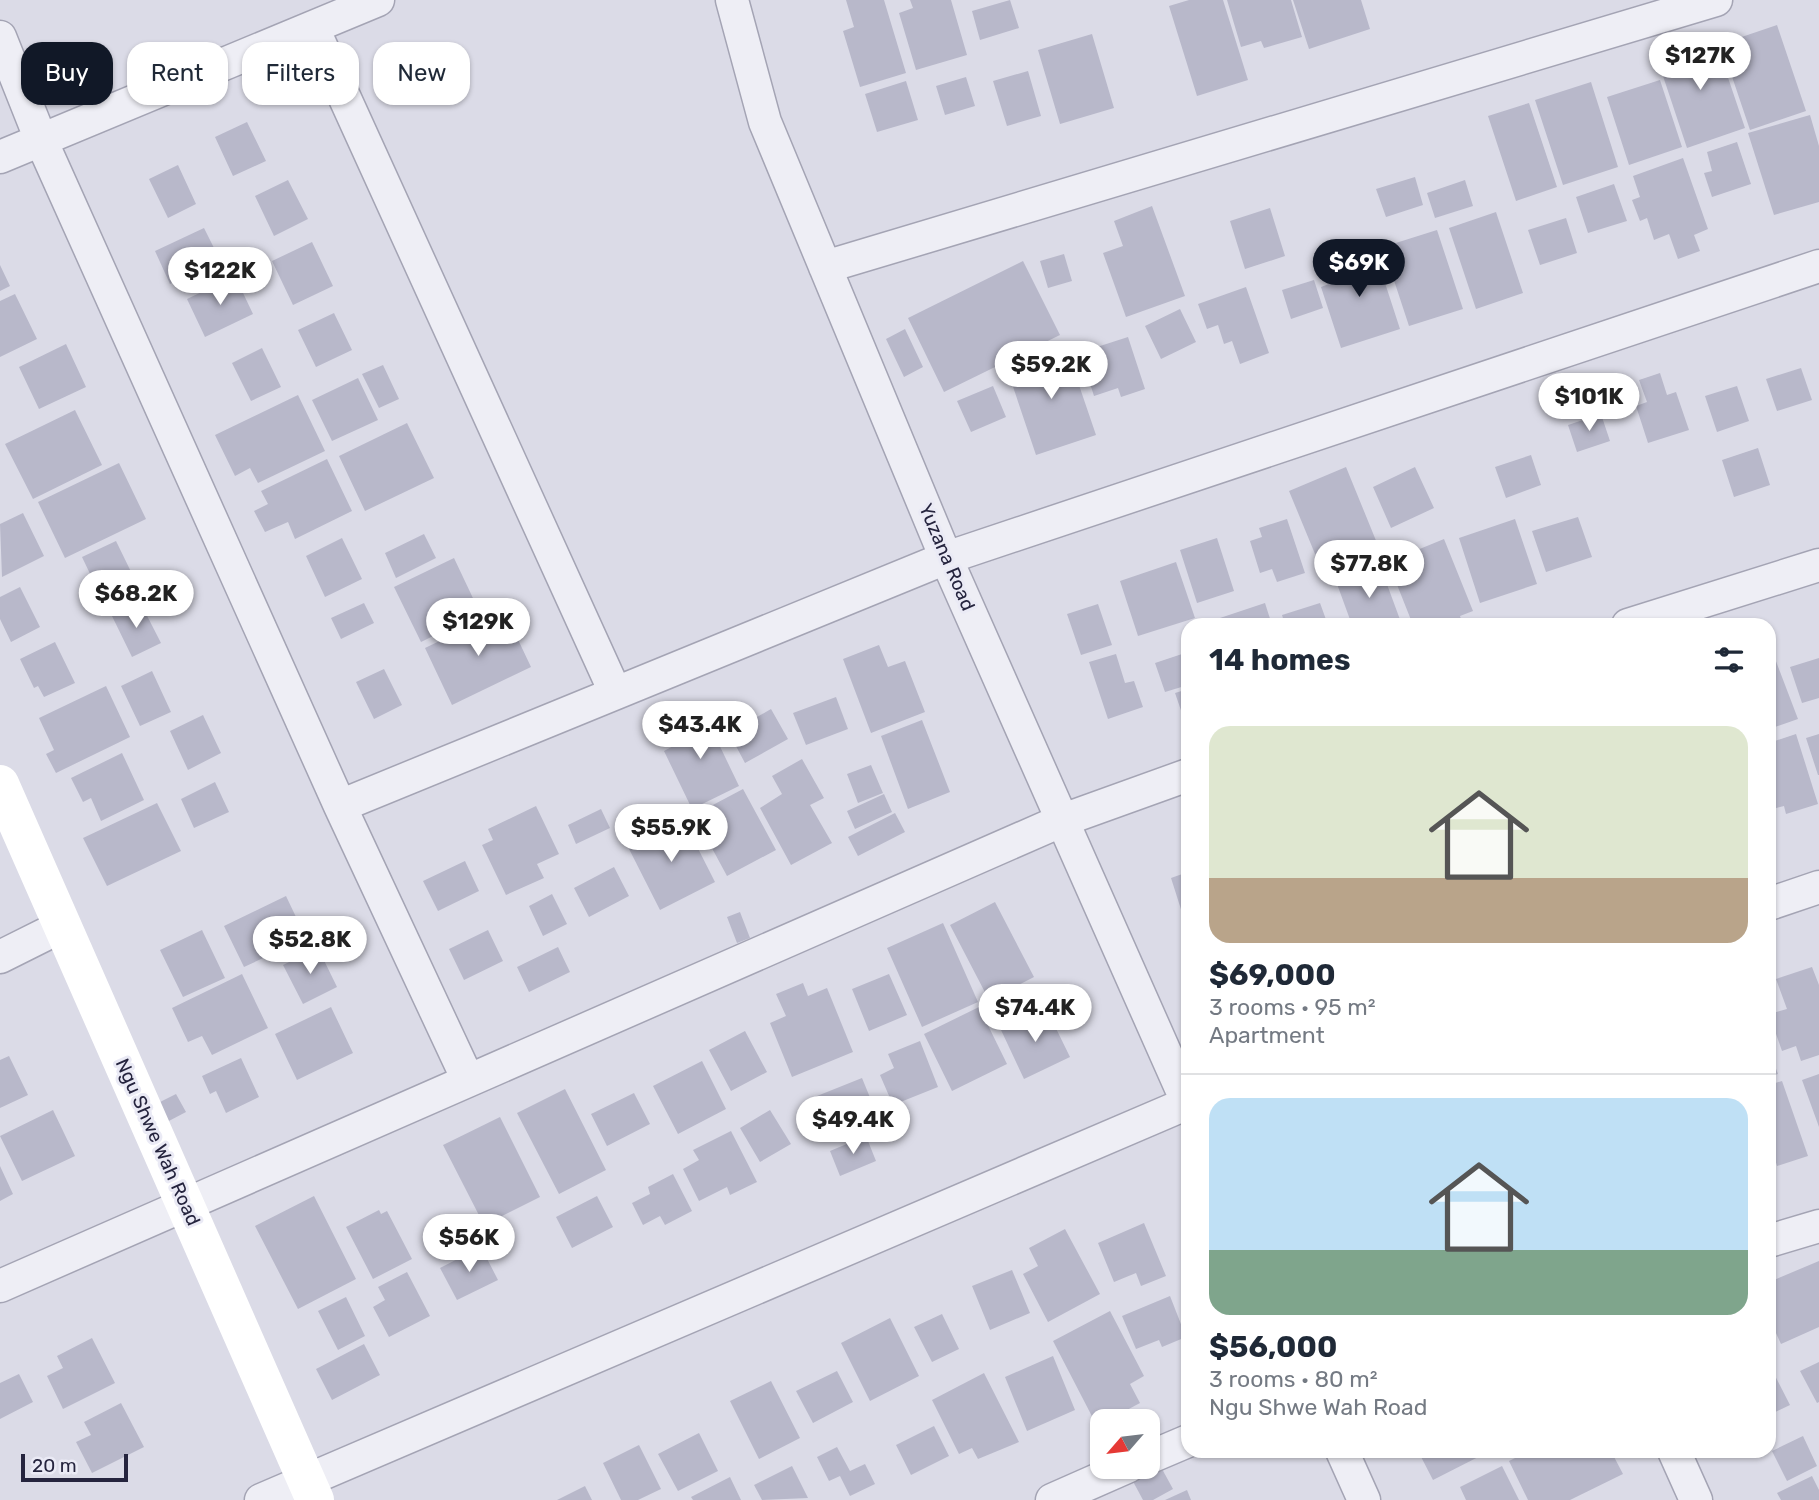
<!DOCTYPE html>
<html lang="en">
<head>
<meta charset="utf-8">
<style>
  body { margin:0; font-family:Rubik,sans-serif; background:#f2f2f3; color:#1f2937; height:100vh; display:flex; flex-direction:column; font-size:26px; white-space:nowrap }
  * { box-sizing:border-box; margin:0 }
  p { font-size:23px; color:#747a83 }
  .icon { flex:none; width:38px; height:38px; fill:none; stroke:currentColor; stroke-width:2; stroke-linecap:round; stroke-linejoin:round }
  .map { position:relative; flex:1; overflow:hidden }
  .sheet { position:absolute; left:1181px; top:618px; width:595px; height:840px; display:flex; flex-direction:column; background:#fff; border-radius:21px; box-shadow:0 2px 5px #0004 }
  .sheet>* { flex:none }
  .guide { position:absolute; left:21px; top:42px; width:665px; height:63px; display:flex; gap:14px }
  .needle { width:46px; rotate:242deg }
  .buttons { position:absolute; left:1090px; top:1409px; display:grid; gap:14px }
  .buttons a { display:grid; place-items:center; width:70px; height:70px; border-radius:14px; background:#fff; box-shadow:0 2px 5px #0004; font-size:35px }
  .scale { position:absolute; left:21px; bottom:18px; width:107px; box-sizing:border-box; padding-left:7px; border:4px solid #25243e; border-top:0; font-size:19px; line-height:24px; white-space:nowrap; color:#25243e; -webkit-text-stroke:5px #eaeaf5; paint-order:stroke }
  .price { position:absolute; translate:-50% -60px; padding:0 16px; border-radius:24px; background:#fff; color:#222; font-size:23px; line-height:46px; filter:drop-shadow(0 2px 4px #0008) }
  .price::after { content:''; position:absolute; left:50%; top:42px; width:21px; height:16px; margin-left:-10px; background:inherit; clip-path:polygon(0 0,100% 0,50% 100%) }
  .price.active { background:#111827; color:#fff }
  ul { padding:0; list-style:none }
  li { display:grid; align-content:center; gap:14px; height:371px; padding:0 28px }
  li+li { border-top:2px solid #e0e1e3 }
  li span { display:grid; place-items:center; height:217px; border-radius:21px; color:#555 }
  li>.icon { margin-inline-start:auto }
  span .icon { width:126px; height:126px; fill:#fffc; stroke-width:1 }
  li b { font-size:30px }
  h2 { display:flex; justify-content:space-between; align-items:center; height:84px; padding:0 28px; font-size:30px }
  .pill { padding:0 24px; border-radius:21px; background:#fff; box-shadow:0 2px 5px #0004; font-size:24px; line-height:63px }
  .pill.active { background:#111827; color:#fff }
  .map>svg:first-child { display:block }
</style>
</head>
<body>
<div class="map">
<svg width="1819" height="1500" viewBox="0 0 1819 1500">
  <rect width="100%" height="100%" fill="#dbdbe7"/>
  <path fill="#b8b8ca" d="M846,0H884L906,73L860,87L843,31L854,27Z
    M910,0H951L967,55L916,70L899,13L913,8Z
    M1010,0L1019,28L980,40L972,11Z
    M1189,0H1223L1248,80L1197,96L1169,6Z
    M1227,0H1291L1302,37L1264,48L1261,41L1241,47Z
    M1293,0H1361L1370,29L1309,49Z
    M1777,25L1806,111L1750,130L1721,44Z
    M1092,34L1114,108L1060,124L1038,50Z
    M1714,36L1745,128L1687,148L1656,55Z
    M1028,71L1041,116L1007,126L993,81Z
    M966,77L975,106L945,115L936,86Z
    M1660,80L1682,147L1629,165L1607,97Z
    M906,81L918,120L877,132L865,94Z
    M1591,82L1618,167L1563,185L1535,100Z
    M1529,103L1557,187L1516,201L1488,116Z
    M1810,115L1819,146V202L1774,215L1748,133Z
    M247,122L266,161L233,176L215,137Z
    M1737,142L1751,184L1712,197L1704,173L1712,171L1707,152Z
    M1683,158L1708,229L1694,235L1700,251L1678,259L1669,234L1654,240L1647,218L1640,221L1632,200L1640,197L1633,176Z
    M178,165L196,204L168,218L149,179Z
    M1415,177L1423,205L1386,217L1376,189Z
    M288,180L308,219L274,236L255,196Z
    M1465,180L1473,206L1435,218L1427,193Z
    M1614,184L1627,221L1588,233L1576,197Z
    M1152,206L1185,296L1126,317L1103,253L1123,246L1114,221Z
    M1270,208L1285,256L1245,269L1230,221Z
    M1496,212L1523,293L1476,309L1449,228Z
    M1566,218L1577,253L1540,265L1528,230Z
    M204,228L220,260L170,284L155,251Z
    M1437,230L1463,309L1409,326L1383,247Z
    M312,242L333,286L293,305L272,261Z
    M1373,246L1400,329L1341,348L1321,287L1337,281L1330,261Z
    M1064,254L1072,281L1048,288L1040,261Z
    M1023,261L1060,335L944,392L908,318Z
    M0,265L10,286L0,291Z
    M235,276L253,314L205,337L187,299Z
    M1314,280L1323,308L1291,319L1282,290Z
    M1246,287L1269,353L1240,364L1232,341L1224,344L1218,325L1207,329L1198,304Z
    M15,294L37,339L0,357V301Z
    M1180,309L1196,342L1161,359L1145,326Z
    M334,313L352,350L316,367L298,330Z
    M905,329L923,367L904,377L886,339Z
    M1128,337L1145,389L1121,397L1118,388L1094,396L1084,365L1101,359L1097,347Z
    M66,344L86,387L39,409L19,367Z
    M1066,347L1096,435L1036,455L1006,366Z
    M262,348L281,387L251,401L232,363Z
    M383,365L399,399L379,408L362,374Z
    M1801,368L1812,400L1777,411L1766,379Z
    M1660,373L1667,395L1676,392L1689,430L1648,443L1636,406L1647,402L1639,380Z
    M358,378L378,420L332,441L312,400Z
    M993,386L1006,417L971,432L957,401Z
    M1737,386L1749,421L1717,432L1705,396Z
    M298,395L325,451L258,483L250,468L235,476L215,435Z
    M75,410L102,465L33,499L5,444Z
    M1601,414L1610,441L1577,452L1568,425Z
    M407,423L434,478L365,511L339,456Z
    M1758,448L1770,485L1734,497L1722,460Z
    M1531,455L1541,485L1506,498L1495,467Z
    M327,459L352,511L295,539L288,522L265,532L254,511L268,504L261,491Z
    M119,463L146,519L65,558L38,502Z
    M1346,467L1377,543L1320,566L1289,491Z
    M1415,467L1434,508L1391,528L1373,487Z
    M23,513L44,556L2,577L0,524Z
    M1578,517L1592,557L1546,572L1532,531Z
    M1287,519L1305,573L1277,582L1272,569L1260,573L1250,541L1262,537L1259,528Z
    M1515,519L1537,584L1480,603L1459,538Z
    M424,534L436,558L396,578L385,553Z
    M342,538L362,579L325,597L306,556Z
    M1217,538L1234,591L1197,603L1180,550Z
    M1444,539L1473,611L1460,616L1463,625H1413L1388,562Z
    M116,541L136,582L102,599L82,557Z
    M454,558L480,613L421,642L394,587Z
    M1176,562L1195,618L1138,636L1120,581Z
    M1381,568L1402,625H1352L1337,584Z
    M20,587L40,627L11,642L0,619V597Z
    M140,602L161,643L132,657L112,616Z
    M364,603L374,623L341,639L331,618Z
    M1265,603L1272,625H1209L1208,622Z
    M1320,603L1328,625H1285L1282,615Z
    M1098,604L1112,645L1081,655L1067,614Z
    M504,610L531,667L452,705L425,648Z
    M55,642L75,683L44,697L38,686L34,688L20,659Z
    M1769,643L1798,719L1769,729Z
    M879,645L888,667L905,661L925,712L871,733L843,659Z
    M1188,652V685L1165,692L1155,663Z
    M1116,654L1125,683L1134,681L1143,707L1108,719L1089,662Z
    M1819,658V698L1802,703L1790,667Z
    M384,669L402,705L374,719L356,682Z
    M152,671L171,712L140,726L121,686Z
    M106,686L130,737L56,773L46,754L54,750L39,718Z
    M1188,689V721L1185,722L1175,693Z
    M836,697L848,729L806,745L793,713Z
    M702,709L739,786L692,809L664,751L681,742L672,723Z
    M771,709L788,739L745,763L729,733Z
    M203,715L221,753L188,770L170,731Z
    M922,720L950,792L908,809L881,736Z
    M1796,734L1818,804L1786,814L1784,806L1769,810V743Z
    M1819,734V775H1818L1806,738Z
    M122,753L144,800L101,821L91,798L83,802L71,778Z
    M802,759L824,798L810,805L832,843L791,865L760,808L782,794L772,776Z
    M871,765L883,793L858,803L847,774Z
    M215,782L229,812L194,828L181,799Z
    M743,789L776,850L727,876L694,815Z
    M884,794L892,812L855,829L847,811Z
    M157,803L181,851L107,886L83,838Z
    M536,806L559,854L537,864L544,878L506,895L482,845L493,840L488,829Z
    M601,809L610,828L576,844L568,825Z
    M895,813L905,832L858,856L848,837Z
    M682,817L715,882L660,910L627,845Z
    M465,861L479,891L438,911L423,881Z
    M614,867L629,896L589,917L574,888Z
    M1188,872V924L1186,925L1171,878Z
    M552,894L567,924L543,936L529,906Z
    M286,896L306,938L244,967L224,926Z
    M995,902L1034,977L989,1000L950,925Z
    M740,912L750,938L737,943L727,917Z
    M943,923L978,1002L922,1027L887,948Z
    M202,930L225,978L183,997L160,950Z
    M488,930L503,961L464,980L449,949Z
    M558,947L570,972L529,992L517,967Z
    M318,948L337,987L303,1004L283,965Z
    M1812,967L1819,985V1055L1801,1061L1796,1046L1782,1051L1769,1014L1787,1009L1776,979Z
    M242,974L268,1028L212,1055L202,1036L188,1042L172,1008Z
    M889,974L907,1015L869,1031L852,989Z
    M803,983L808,996L827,988L853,1052L792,1077L770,1023L786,1016L776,994Z
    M331,1007L353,1053L297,1080L275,1034Z
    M979,1007L1007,1064L952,1091L924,1034Z
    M1046,1008L1070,1057L1024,1079L1001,1030Z
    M745,1031L767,1072L731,1091L709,1050Z
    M920,1041L938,1087L893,1105L880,1075L894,1068L888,1054Z
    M1769,1050L1778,1074L1769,1077Z
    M9,1056L28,1095L0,1108V1060Z
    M241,1058L259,1097L226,1113L216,1091L210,1094L202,1076Z
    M702,1061L726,1109L678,1134L653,1086Z
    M1819,1074V1127L1802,1080Z
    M862,1078L878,1117L828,1137L812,1098Z
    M1782,1081L1808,1156L1777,1166L1775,1159L1769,1161V1085Z
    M565,1089L606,1170L559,1194L517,1113Z
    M634,1093L650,1124L607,1146L591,1114Z
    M176,1094L186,1112L165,1123L156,1104Z
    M53,1110L75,1156L22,1181L0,1136Z
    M770,1110L791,1144L760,1162L740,1128Z
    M500,1117L540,1197L484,1225L443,1145Z
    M731,1131L757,1182L730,1195L727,1187L699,1201L683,1169L699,1160L693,1150Z
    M866,1136L876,1161L840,1176L830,1151Z
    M0,1166L13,1194L0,1201Z
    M673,1174L692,1211L665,1225L660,1216L643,1225L632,1203L650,1194L648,1187Z
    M314,1196L356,1279L298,1309L255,1226Z
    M597,1196L613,1227L572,1248L556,1217Z
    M379,1210L381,1214L387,1211L412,1259L373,1279L346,1227Z
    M1144,1223L1166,1276L1141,1286L1136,1273L1114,1282L1098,1243Z
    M1065,1229L1100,1294L1048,1322L1023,1274L1038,1266L1029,1248Z
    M481,1247L498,1280L457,1300L440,1268Z
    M1819,1261V1327L1781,1344L1769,1318V1282Z
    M1012,1270L1030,1313L990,1330L972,1286Z
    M407,1272L430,1316L389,1337L373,1307L385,1300L378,1287Z
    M1170,1296L1186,1337L1162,1347L1159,1340L1136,1349L1122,1316Z
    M346,1297L365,1336L338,1350L318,1311Z
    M1110,1311L1144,1376L1130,1384L1140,1403L1097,1426L1053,1341Z
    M942,1314L959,1349L932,1362L914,1327Z
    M890,1318L919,1376L870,1401L841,1343Z
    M92,1338L115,1383L63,1409L47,1376L63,1368L57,1356Z
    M364,1344L380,1375L332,1400L316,1369Z
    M1053,1356L1075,1410L1027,1431L1005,1377Z
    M1819,1362V1402L1817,1403L1800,1371Z
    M1769,1364L1790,1405L1769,1415Z
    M837,1371L853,1402L813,1423L796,1391Z
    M984,1373L1019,1442L978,1459L972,1448L959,1454L932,1400Z
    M19,1374L33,1402L0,1419V1383Z
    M771,1381L800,1438L759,1459L730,1401Z
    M121,1403L144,1447L92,1473L76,1442L91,1435L84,1422Z
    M934,1426L949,1456L911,1475L896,1445Z
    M699,1433L718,1471L678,1491L658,1454Z
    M1803,1436L1817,1466L1787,1481L1772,1451Z
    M639,1445L661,1489L638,1500H621L603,1463Z
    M837,1447L850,1471L865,1464L875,1484L850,1496L840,1476L829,1481L817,1457Z
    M1418,1451H1490L1433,1480Z
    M1529,1451H1611L1623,1474L1570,1500H1528L1509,1461Z
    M1156,1458L1173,1489L1153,1500H1143L1129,1474Z
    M792,1466L808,1498L762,1500L754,1485Z
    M1502,1466L1519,1500H1466L1460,1487Z
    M1812,1476L1819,1490V1500H1781L1777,1493Z
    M730,1477L741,1500H693L691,1497Z
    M585,1486L592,1500H557Z
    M1187,1490L1191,1500H1165Z"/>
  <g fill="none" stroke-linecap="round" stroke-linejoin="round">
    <defs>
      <path id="street" d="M732,0L765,122L946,558L1188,1104
        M313,28L615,692
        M0,37L41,140L340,806L468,1080
        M0,157L378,0
        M825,267L1716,0
        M1628,625L1819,565
        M340,806L946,558L1819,266
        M1769,904L1819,887
        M0,957L62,926
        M1769,1241L1819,1226
        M0,1286L1063,820L1188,775
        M1342,1451L1364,1500
        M1674,1451L1696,1500
        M1148,1458L1188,1441
        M261,1500L1188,1103
        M1052,1500L1129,1466"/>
    </defs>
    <use href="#street" stroke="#a4a4b4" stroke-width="35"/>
    <use href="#street" stroke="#eeeef5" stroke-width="32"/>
    <path stroke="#fff" stroke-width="38" d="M0,784L315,1500"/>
  </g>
  <g text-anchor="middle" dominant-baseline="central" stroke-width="6" stroke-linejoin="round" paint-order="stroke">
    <g font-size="19" fill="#25243e" stroke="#eaeaf5">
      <text transform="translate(947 557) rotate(67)">Yuzana Road</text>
      <text transform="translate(158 1142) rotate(66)">Ngu Shwe Wah Road</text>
    </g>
  </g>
</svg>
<div class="buttons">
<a><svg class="needle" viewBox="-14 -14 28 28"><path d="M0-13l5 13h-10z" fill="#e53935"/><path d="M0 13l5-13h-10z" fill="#747a83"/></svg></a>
</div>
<div class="scale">20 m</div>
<b class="price" style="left:1700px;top:92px">$127K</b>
<b class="price active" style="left:1359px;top:299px">$69K</b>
<b class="price" style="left:220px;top:307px">$122K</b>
<b class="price" style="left:1051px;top:401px">$59.2K</b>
<b class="price" style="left:1589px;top:433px">$101K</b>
<b class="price" style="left:1369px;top:600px">$77.8K</b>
<b class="price" style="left:136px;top:630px">$68.2K</b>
<b class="price" style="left:478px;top:658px">$129K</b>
<b class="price" style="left:700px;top:761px">$43.4K</b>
<b class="price" style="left:671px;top:864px">$55.9K</b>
<b class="price" style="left:310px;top:976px">$52.8K</b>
<b class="price" style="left:1035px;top:1044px">$74.4K</b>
<b class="price" style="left:853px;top:1156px">$49.4K</b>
<b class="price" style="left:469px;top:1274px">$56K</b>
<div class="guide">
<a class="pill active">Buy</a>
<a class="pill">Rent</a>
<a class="pill">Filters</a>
<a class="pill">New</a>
</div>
<section class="sheet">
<h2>14 homes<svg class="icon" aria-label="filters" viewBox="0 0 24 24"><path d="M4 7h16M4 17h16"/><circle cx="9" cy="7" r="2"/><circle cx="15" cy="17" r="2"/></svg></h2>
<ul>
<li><span style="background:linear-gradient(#dfe7d0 70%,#b9a48a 0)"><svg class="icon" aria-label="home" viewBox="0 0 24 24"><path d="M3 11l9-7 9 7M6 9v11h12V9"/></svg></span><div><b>$69,000</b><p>3 rooms · 95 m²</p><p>Apartment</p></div></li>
<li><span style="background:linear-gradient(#bfe0f5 70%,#7fa58c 0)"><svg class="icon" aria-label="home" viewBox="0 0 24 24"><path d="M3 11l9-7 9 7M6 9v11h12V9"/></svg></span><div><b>$56,000</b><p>3 rooms · 80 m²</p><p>Ngu Shwe Wah Road</p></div></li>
</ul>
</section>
</div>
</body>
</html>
